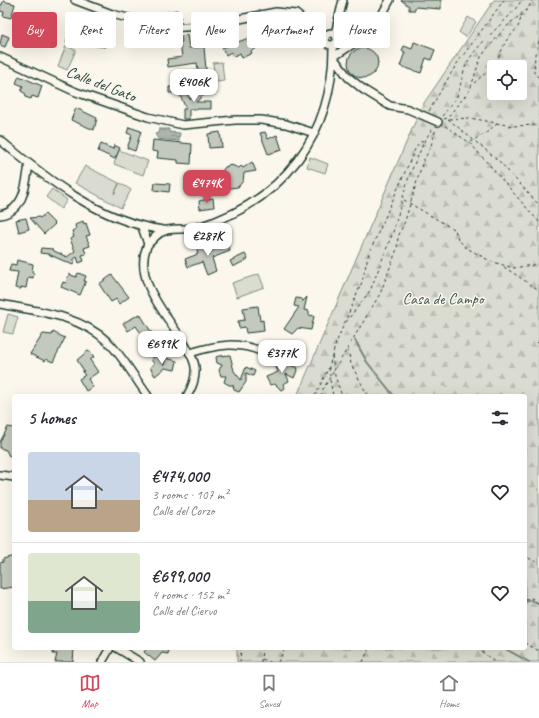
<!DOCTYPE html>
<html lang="en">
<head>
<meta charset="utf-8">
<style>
  body { margin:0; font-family:Caveat,sans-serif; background:#f7f7f7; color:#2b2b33; height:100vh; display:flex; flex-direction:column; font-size:15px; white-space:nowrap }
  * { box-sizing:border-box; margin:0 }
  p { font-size:13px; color:#7c7c81 }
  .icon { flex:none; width:22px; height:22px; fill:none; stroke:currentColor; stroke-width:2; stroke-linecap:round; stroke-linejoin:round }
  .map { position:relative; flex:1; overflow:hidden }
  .details { position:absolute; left:12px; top:394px; width:515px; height:256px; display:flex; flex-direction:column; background:#fff; border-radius:4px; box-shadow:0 4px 16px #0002 }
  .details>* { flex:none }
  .hud { position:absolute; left:12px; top:12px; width:515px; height:36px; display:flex; gap:8px }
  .controls { position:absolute; left:487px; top:60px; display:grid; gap:8px }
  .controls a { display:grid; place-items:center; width:40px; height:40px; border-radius:4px; background:#fff; box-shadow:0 4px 16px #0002; font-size:20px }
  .price { position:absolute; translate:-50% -34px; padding:0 9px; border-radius:8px; background:#fff; color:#222; font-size:13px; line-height:26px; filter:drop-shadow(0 1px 2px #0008) }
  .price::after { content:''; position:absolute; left:50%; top:24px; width:12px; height:9px; margin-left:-6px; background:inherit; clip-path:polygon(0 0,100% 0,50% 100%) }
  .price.selected { background:#d1495b; color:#fff }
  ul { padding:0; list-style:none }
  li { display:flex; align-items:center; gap:12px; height:100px; padding:0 16px }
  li+li { border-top:1px solid #e1e1e2 }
  li span { display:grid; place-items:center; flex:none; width:112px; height:80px; border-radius:4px; color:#555 }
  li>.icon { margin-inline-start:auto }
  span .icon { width:48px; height:48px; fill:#fffc; stroke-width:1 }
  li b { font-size:17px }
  h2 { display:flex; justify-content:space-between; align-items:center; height:48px; padding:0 16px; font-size:17px }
  .chip { padding:0 14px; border-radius:4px; background:#fff; box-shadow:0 4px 16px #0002; font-size:14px; line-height:36px }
  .chip.selected { background:#d1495b; color:#fff }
  .tabs { display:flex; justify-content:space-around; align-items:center; height:56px; border-top:1px solid #e1e1e2; background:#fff; font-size:11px; color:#7c7c81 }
  .tabs a { display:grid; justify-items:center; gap:2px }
  .tabs .selected { color:#d1495b }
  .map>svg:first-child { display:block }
</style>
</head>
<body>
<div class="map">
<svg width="539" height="662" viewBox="0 0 539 662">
  <defs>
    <pattern id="forest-firs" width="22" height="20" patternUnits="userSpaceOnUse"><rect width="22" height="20" fill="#dbdcd1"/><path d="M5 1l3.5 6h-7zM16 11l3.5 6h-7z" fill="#bcbeb4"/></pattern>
    <pattern id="water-ripples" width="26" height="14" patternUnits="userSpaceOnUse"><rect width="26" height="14" fill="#adb4aa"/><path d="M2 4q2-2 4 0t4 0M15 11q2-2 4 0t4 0" fill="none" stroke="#8c948b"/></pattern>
  </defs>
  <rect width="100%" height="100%" fill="#fbf7ec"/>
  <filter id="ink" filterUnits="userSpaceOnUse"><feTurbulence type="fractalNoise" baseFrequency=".025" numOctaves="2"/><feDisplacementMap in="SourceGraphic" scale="8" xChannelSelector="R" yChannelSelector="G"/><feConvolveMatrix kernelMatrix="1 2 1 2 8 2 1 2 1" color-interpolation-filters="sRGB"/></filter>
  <g filter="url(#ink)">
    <path fill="#dbdcd1" stroke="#7d8c82" d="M468,17L476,22L466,37L459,32Z
      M66,46L76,50L67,70L58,66Z
      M222,62L224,81L215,82L213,63Z
      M119,150L148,161L143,175L114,164Z
      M310,157L328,164L325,173L307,167Z
      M85,166L119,183L114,194L120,183L131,190L121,208L75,183Z
      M52,189L67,200L61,209L46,197Z
      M259,274L264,287L237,297L232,283Z
      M8,314L18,317L13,334L3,332Z"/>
    <path fill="url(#forest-firs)" stroke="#7d8c82" fill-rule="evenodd" d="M494,0H539V662H237V648H525V396H297L422,106ZM494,67H520V93H494Z"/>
    <path fill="url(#water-ripples)" stroke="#74847b" d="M159,129H169V132L180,133L179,141L158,139L155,134L158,133Z"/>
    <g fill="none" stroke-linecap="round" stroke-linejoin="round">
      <path stroke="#74847b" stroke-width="2" d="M355,340L367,362L394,396
        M525,602L532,600L539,605
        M504,648L529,662"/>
    </g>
    <path fill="#c4c9be" stroke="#1f3d34" d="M401,0H441V9L415,7V10H409V6Z
      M3,1L15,4L11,18L3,16L4,12L0,11V5H2Z
      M177,10L181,18L170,20V18H168L167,12Z
      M80,19L81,33L99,35V33L110,35L109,44H105V47L66,42L70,31L76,32Z
      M31,23H38V24L56,31L50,47L28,38L29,33L32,32Z
      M2,34L9,37L5,47L0,45Z
      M187,35L189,48L204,47L206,70L198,71L197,63L168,67L167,59L182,57L180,42H182L181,36Z
      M254,36L261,46L251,51L252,53L242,58L240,53L233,57L231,52L226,55L222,48Z
      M414,42L435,50L431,60L426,58L421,73L400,66L405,52L402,51L404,46L412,49Z
      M348 63a15 15 0 1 1 30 0a15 15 0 1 1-30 0Z
      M19,76L42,86L38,98L32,96L31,99L25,97L26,94L21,91L23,86L16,83Z
      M169,87H182V93H169Z
      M202,87L207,92L196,102H211V109H189V119H183V109H186L180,95L186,93L190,99Z
      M76,108L97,118L94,130L71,120Z
      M129,127L141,131L135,151L127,148L132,135L127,133Z
      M220,132L222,147L209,148L208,134Z
      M265,132L268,139L277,135L282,150L268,154L260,133Z
      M153,140L192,144L191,164L178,163V160L157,158L158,152L152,151Z
      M101,144L113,149L114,145L120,148L115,159L98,151Z
      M252,162L256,171L244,173L243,181L238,187L230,188L221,183V173L225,167L231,165L239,168L241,166L243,168Z
      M155,183L170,184L169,192L154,190Z
      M213,198L214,207L200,209L199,201Z
      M45,214L55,224L44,234L30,218L39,217L40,218Z
      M26,218L29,229L19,232L16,220Z
      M83,221L84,224L86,223L90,235L86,236L90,246L84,248L86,254L82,255L84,261L79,263L77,257L73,260L75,261L73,265L48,254L40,253L41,248L53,249L52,250L67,257L75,251L70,239L74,237L72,231L76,229L75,225Z
      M227,240L230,251L212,258L216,271L207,275L202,262L188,267L185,259L198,254L197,250L207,246L209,251L222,246L220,243Z
      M245,254L248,259L233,267L230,261Z
      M17,260L33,264L32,273H34L33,278L28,277L26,288L21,287V289L15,288L18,272L9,271L11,264L16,265Z
      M78,273L86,276L84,281H86L80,295L61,287L63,282L66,283L69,274L76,277Z
      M112,275L129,297L119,304L116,299L111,302L99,284Z
      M307,297L304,310L309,311V315L314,316L311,330L298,328L292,334L284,329L299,307L294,306L296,298L302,299V301H303Z
      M258,306L260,321L263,320L264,331L246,333L245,327L239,328L238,321L245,320L243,308Z
      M140,314L153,335L146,340H142L143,336L136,326L128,331L123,323Z
      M53,332L65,338L53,362L46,359L45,361L30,354L43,334L52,335Z
      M89,350L94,357L90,360L98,372L88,379L93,387L86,391L79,379L85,375L82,372L84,371L77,360Z
      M157,355L164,365L166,358L177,361L175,370L165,368L155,376L150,367L154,364L151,359Z
      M230,355L234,371L241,380L246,367L255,371L253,376L246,373V382L239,392L234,390L233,385H229L224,382L226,376H221L219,370L222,365L217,363L216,357L219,356Z
      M273,360L280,363L281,361L298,368L294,378L286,374L289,381L283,384L285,388L281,390L275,384L270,385L266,377L278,372Z
      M8,427L14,428V454L9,456L6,450L0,448V442Z
      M14,556V587L0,589V563L3,562V559Z
      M54,648H74L73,662H55L57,654H53Z
      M147,648H169L168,654L162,653L155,661L144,652Z"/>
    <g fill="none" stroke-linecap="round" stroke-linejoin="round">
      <defs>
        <path id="minor" d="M75,0L112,14L167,28L203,26L276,12L296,14L325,38
          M390,0L373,31L333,57L348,77L364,90L390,106L408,109L438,122
          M325 39a6 6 0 1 1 12 0a6 6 0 1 1-12 0Z
          M335,34L343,0
          M0,57L76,92L148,117L183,125L235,120H261L286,124L314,133
          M0,140C48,180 99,221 163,230
          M0,215C25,211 26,183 29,164
          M142,227L148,244
          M0,304C36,311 80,315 108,342C122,355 136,380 148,396
          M190,353C219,344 238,341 266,353
          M187,396C192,388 196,377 195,367C194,357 187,349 182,340C165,313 133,279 147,246C149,242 153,240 155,237C169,224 181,232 198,227C283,202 334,134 333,45
          M0,475L14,477
          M117,648L140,662
          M102,662L110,648"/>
      </defs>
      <use href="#minor" stroke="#1f3d34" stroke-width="10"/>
      <path stroke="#1f3d34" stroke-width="1" stroke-dasharray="3 3" stroke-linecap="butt" d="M539,41L535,54L534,73L539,78
        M474,83L495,65L506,41L518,27L522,15
        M429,111L456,65L504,0
        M442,116C448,109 453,103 457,96C462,83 462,70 470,58C485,36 507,22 522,0
        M444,119L447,118L470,90L480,59L486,50L509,24L528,9L532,0
        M448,119L499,161L539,205
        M449,119L470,118L512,126L539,125
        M445,126L470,143L539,222
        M470,142L486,133L498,123
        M404,200L455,230L458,239L465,247L490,261L513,268L539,264
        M504,267L539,290
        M346,322L370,291L393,232L409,176L425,140L433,128
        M537,343L539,341
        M348,349L351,364L368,396
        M332,356L335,376L342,396
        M329,368L330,376
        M330,380L333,396
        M315,396L329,367L336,343L362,282L368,256L416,147L419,143L424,140
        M321,396L323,389L380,294L397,249L398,237L405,221L423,161L430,149L436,129
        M525,553L530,559L539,563
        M525,600L532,598L539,604
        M525,643L539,651
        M477,648L495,662
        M262,659L270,662
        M240,662L241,648
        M261,662L262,648
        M278,662L285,648
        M363,662L369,648"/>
      <use href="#minor" stroke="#fbf7ec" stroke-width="7"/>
    </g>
  </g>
  <g text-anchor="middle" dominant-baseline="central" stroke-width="3" stroke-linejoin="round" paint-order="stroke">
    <g font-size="16" fill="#1f3d34" stroke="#fbf7ec">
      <text transform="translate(101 84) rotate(21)">Calle del Gato</text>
    </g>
    <g font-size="16" fill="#455d53" stroke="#fbf7ec">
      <text x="443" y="299">Casa de Campo</text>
    </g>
  </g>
</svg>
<div class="controls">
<a><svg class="icon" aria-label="locate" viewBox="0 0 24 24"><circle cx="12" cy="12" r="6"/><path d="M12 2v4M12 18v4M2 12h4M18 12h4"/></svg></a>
</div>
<b class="price" style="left:194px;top:103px">€406K</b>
<b class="price selected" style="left:207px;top:204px">€474K</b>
<b class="price" style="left:208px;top:257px">€287K</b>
<b class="price" style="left:162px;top:365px">€699K</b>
<b class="price" style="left:282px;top:374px">€377K</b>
<div class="hud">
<a class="chip selected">Buy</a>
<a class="chip">Rent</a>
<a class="chip">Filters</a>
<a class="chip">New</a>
<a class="chip">Apartment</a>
<a class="chip">House</a>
</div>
<section class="details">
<h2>5 homes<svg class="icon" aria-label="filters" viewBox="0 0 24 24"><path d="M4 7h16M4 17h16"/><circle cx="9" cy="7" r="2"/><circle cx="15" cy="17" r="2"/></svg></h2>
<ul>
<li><span style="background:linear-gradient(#c9d6e8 60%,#b9a48a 0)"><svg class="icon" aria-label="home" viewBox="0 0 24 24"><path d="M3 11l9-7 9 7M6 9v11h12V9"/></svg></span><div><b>€474,000</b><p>3 rooms · 107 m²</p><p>Calle del Corzo</p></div><svg class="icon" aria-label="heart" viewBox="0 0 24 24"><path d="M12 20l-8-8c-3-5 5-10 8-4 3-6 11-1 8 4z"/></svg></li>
<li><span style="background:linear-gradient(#dfe7d0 60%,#7fa58c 0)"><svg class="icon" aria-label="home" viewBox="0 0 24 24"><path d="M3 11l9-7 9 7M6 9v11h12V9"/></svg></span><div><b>€699,000</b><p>4 rooms · 152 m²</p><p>Calle del Ciervo</p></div><svg class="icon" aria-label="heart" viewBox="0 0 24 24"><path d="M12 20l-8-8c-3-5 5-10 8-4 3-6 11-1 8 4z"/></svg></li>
</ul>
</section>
</div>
<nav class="tabs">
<a class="selected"><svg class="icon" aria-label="map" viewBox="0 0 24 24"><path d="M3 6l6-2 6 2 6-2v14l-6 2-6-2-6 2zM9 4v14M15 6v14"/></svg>Map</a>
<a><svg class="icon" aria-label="saved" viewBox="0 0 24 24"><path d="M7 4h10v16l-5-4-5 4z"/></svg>Saved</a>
<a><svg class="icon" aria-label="home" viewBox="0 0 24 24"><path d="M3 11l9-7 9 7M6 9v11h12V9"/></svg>Home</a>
</nav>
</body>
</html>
